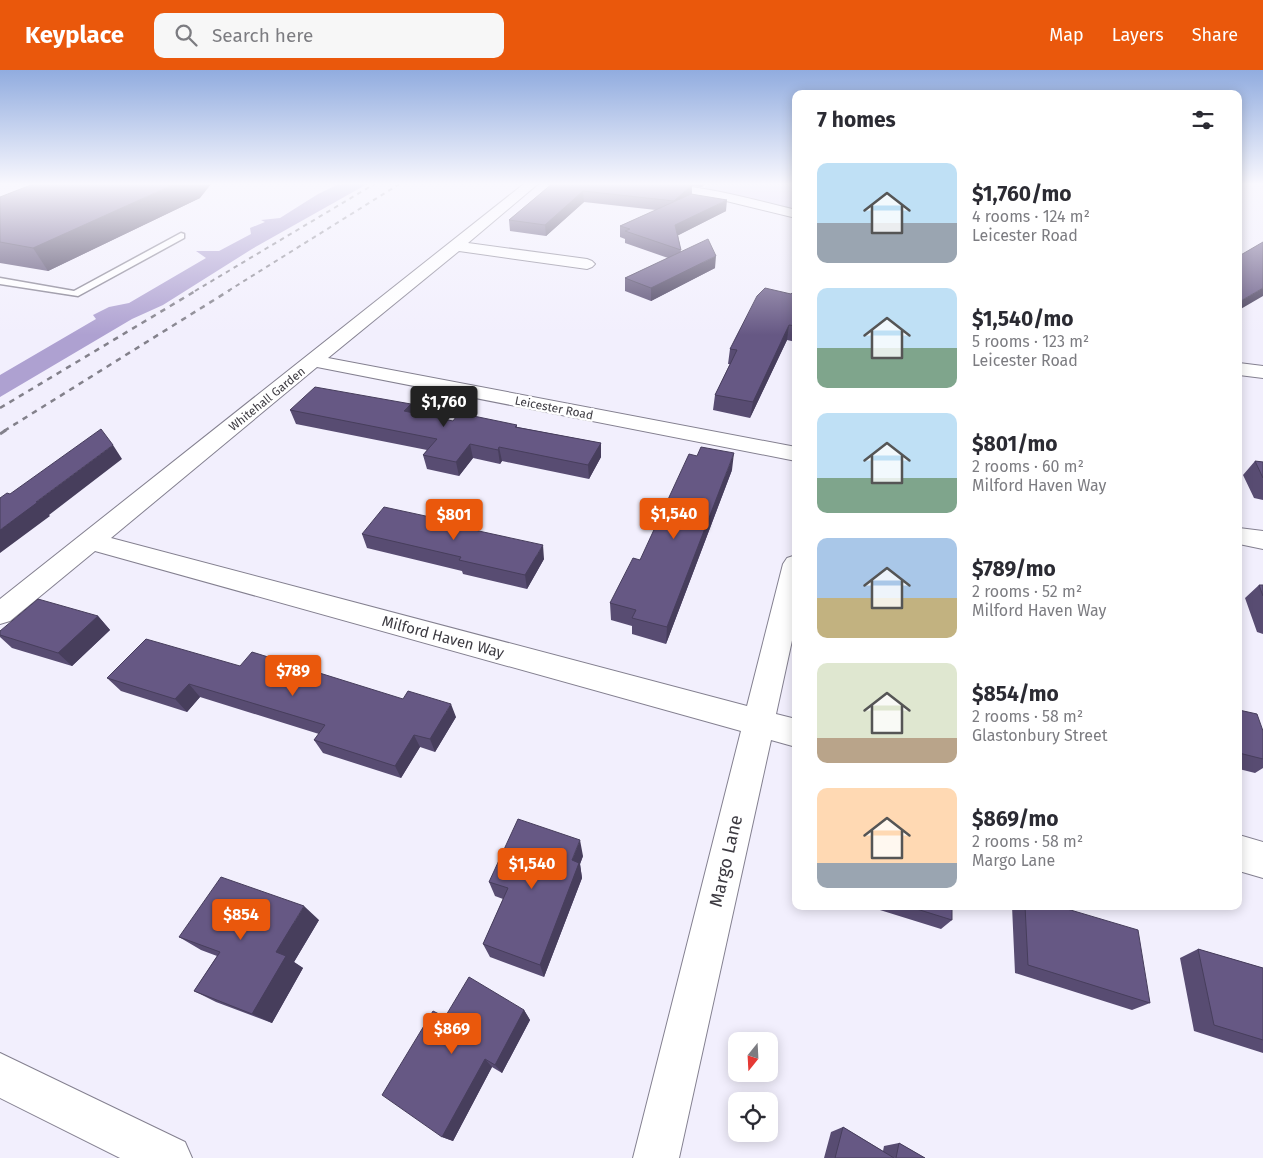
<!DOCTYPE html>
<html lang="en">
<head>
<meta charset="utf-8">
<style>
  body { margin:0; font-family:"Fira Sans",sans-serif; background:#f7f7f7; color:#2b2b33; height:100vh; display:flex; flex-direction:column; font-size:19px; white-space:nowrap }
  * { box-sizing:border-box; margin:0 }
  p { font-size:16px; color:#7c7c81 }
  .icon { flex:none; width:28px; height:28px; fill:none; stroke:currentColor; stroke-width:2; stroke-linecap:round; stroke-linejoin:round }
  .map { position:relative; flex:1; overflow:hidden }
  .details { position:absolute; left:792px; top:20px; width:450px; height:820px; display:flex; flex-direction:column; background:#fff; border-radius:10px; box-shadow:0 2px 12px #0003 }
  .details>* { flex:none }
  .needle { width:32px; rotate:198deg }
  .tools { position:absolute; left:728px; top:962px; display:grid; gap:10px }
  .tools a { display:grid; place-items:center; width:50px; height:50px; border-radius:10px; background:#fff; box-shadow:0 2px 12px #0003; font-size:25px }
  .price { position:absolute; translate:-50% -42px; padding:0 11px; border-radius:5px; background:#ea580c; color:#fff; font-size:16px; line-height:32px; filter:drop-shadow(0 1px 2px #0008) }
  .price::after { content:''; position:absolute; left:50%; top:30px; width:15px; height:11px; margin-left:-8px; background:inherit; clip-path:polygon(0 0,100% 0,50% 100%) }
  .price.current { background:#222; color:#fff }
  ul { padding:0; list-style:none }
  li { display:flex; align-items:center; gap:15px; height:125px; padding:0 25px }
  li span { display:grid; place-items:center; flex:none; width:140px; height:100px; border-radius:10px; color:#555 }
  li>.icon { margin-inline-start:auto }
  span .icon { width:60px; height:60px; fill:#fffc; stroke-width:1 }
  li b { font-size:21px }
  h2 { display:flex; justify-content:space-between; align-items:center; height:60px; padding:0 25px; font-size:21px }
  header { display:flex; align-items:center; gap:30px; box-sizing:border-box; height:70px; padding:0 25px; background:#ea580c; color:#fff }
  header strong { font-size:24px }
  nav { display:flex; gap:28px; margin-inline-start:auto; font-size:18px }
  .search { width:350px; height:45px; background:#f7f7f7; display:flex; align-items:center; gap:12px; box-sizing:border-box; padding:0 18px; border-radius:10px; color:#7c7c81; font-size:19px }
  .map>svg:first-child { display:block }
</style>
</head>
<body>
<header>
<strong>Keyplace</strong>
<div class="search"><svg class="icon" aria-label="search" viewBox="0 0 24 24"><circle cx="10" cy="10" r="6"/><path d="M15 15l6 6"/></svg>Search here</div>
<nav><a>Map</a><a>Layers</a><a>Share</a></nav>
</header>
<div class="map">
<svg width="1263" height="1088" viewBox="0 0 1263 1088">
  <rect width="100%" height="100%" fill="#f2effd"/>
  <path fill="#d8d0ef" d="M711,113H796V141L703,119Z"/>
  <path fill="#aea1d1" d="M347,113H369L252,179L163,235L132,249L0,327V305L96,249L93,245L109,237L129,233L206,188L196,181H219L251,164L250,158L265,152L261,150L280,148L318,124L337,115Z"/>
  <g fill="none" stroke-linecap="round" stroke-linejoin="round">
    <defs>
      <path id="lane" d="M181,163L184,164V168L78,226L0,214V208L74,221Z"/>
      <path id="street" d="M525,113H539L468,173L587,189L592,191L595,194L592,197L587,199L459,181L328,288L796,377V391L317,297L111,468L747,636L783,494L787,488L796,485V552L776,644L796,649V677L771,670L679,1088H633L741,661L95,481L10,551L0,554V529Z
        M640,113C694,113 744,127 796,140V148L714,128L646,117Z
        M1239,293L1263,296V308L1239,305Z
        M1239,458L1263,461V479L1239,474Z
        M1239,765L1263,772V808L1239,801Z
        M0,983L185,1072L192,1088H120L0,1028Z"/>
    </defs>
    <use href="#lane" stroke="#848090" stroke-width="3"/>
    <use href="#street" stroke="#848090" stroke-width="2"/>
    <use href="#lane" fill="#fff" fill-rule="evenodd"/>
    <use href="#street" fill="#fff" fill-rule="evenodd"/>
    <path stroke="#83818b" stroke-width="2" stroke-dasharray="4.5 4.5" stroke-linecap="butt" d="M195,221L376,113
      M228,221L401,113"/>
    <path stroke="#83818b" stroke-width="2.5" stroke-dasharray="5.5 5.5" stroke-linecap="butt" d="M0,338L197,220
      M4,361L230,220"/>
    <path stroke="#83818b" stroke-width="3" stroke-dasharray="8 8" stroke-linecap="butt" d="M0,364L6,360"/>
  </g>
  <path fill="#584c72" d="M553,113H706L702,117L692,116V124L726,141L678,165L681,182L715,198L651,231L625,221V208L668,188L625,173V169L620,167V156L656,140L584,132L546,166L510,161L509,150Z
    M0,127L200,128L48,201L0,193Z
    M796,219V272L787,270L750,348L713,340L715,325L730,294H728L730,279Z
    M411,334L414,343L453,351L517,355V357L601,373V387L589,409L502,391L500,394L473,388L459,406L427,399L423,385L427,380L296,354L290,340Z
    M1255,391L1263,392V430L1254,428L1243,405Z
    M732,400L666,574L632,564V556L611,550L610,533L640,490Z
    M444,450L445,453L544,489L527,519L463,504L462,501L367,478L362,464Z
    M1259,515H1263V564L1257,562L1245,528Z
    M98,546L110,560L72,596L12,578L0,567V561Z
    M240,596L456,647L435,682L420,677L401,708L323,683L314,670L319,664L200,627L187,642L121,621L107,608Z
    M1239,640L1263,661V698L1255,703L1239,699Z
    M583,786L580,794L582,808L544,907L490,887L483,874L503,829L495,826L489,812Z
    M867,836H952V850L941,859Z
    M1012,836H1057L1150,933L1132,940L1015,903Z
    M319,850L294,892L303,898L272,953L216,932L194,921L217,886L201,880L179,867Z
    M1198,879L1263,898V983L1194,961L1180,888Z
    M524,940L530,950L502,1003L492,997L453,1071L442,1067L445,947Z
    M843,1057L883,1081L884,1076L899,1073L925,1088H824L831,1062Z"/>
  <path fill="#473e5c" d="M177,113H212L200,128L48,201L33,178Z
    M692,115L691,126L674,142V131Z
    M583,121L584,132L546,166L545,155Z
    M727,130L726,141L675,167V155Z
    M716,186L715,198L651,231V218Z
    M1263,218V226L1239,240V232Z
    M789,255L787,270L750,348L753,332Z
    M411,334L415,347L404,341Z
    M601,373V387L589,409L588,395Z
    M470,374L473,388L459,406L456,392Z
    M113,375L122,389L49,445L50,446L0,483V460L36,432Z
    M499,377L502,391L500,394L498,380Z
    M734,383L732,400L666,574L667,557Z
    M543,475L544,489L527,519L525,505Z
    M98,546L110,560L72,596L58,583Z
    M189,614L200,627L187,642L175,629Z
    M451,634L456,647L435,682L430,669Z
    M414,665L420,677L401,708L395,696Z
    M580,770L583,786L580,794L582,808L544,907L540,895L572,790Z
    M304,836L319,850L294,892L303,898L272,953L252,944L276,882Z
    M524,940L530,950L502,1003L495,995Z
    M485,989L492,997L453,1071L442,1067Z"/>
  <path fill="#665884" stroke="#473e5c" d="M36,113H177L33,178L0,172V127Z
    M553,113H678L692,115L674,131L583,121L545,155L509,150Z
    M691,124L727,130L675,155L681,180L625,161L630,159L620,156Z
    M708,169L716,186L651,218L625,208Z
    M1263,172V218L1239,232V186Z
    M765,218L791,224L796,219V256L789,255L753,332L715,325L737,280L730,279L757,226Z
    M315,317L411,334L404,341L453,351L459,343L517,355L515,357L601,373L588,395L499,377L498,380L470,374L456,392L423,385L437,369L290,340Z
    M101,359L113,375L36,432H38L0,460V428L7,423L10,424Z
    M701,377L734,383L667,557L632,548L636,540L610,533L633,488L640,490L689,384L697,386Z
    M1255,391L1263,392V408Z
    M384,437L444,450L442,453L543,475L525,505L459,490L461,487L362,464Z
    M1259,515H1263V526Z
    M38,529L98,546L58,583L0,565V561Z
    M146,569L240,596L252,582L403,629L408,621L451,634L430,669L414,665L395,696L314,670L325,655L189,614L175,629L107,608Z
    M1239,640L1257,644L1263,661V689L1239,683Z
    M518,749L580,770L572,790L579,793L540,895L483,874L508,818L489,812Z
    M221,807L304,836L276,882L286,886L252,944L194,921L220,882L179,867Z
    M907,836H952V850Z
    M1025,836H1057L1138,860L1150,933L1028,895Z
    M1198,879L1263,898V970L1214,955Z
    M469,907L524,940L495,995L485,989L442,1067L382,1025L433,941L445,947Z
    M843,1057L894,1088H835Z
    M899,1073L925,1088H896Z"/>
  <linearGradient id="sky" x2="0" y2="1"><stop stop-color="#91acdf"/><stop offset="0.43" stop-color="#f9f8fe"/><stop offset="1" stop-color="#f9f8fe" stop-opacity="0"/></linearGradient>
  <rect width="1263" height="265" fill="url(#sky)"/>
  <g text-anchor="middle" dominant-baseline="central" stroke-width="5" stroke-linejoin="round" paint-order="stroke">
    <g font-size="12" fill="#3d3b42" stroke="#fff">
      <text transform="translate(267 329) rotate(-39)">Whitehall Garden</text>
      <text transform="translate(554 338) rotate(11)">Leicester Road</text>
    </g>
    <g font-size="15" fill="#3d3b42" stroke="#fff">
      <text transform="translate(443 567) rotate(15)">Milford Haven Way</text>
    </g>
    <g font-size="18" fill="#3d3b42" stroke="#fff">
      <text transform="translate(726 791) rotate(-77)">Margo Lane</text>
    </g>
  </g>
</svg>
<div class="tools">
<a><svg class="needle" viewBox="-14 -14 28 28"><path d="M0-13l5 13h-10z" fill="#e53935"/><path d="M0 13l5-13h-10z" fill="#7c7c81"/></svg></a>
<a><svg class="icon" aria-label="locate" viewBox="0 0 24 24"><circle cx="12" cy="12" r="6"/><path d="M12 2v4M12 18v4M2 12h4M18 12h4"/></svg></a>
</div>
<b class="price current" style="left:444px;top:358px">$1,760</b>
<b class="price" style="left:674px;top:470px">$1,540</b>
<b class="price" style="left:454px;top:471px">$801</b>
<b class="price" style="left:293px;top:627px">$789</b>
<b class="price" style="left:532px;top:820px">$1,540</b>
<b class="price" style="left:241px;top:871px">$854</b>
<b class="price" style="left:452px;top:985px">$869</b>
<section class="details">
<h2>7 homes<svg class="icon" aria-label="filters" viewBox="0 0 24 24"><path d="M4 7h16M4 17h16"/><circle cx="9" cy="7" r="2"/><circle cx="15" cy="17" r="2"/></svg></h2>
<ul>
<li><span style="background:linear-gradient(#bfe0f5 60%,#9aa5b1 0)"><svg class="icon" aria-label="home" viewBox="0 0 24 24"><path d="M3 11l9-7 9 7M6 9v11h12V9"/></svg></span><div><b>$1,760/mo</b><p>4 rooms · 124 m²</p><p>Leicester Road</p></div></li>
<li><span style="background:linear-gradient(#bfe0f5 60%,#7fa58c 0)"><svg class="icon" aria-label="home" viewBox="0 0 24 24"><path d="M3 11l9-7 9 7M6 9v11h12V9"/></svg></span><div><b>$1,540/mo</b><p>5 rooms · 123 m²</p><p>Leicester Road</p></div></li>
<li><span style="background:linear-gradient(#bfe0f5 65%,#7fa58c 0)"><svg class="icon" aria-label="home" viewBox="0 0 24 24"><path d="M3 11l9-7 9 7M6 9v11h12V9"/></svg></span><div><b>$801/mo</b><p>2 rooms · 60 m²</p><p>Milford Haven Way</p></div></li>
<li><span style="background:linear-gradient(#a9c7e8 60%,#c2b280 0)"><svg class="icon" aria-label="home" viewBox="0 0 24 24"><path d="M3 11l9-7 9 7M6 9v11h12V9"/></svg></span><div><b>$789/mo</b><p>2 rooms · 52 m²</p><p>Milford Haven Way</p></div></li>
<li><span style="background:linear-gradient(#dfe7d0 75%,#b9a48a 0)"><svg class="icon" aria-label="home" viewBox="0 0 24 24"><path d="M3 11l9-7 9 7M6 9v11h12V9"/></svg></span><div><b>$854/mo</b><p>2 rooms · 58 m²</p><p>Glastonbury Street</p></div></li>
<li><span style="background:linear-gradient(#ffd9b3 75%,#9aa5b1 0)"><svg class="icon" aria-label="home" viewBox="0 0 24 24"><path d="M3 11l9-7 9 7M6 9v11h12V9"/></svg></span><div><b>$869/mo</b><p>2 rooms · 58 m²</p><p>Margo Lane</p></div></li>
</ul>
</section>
</div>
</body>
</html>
